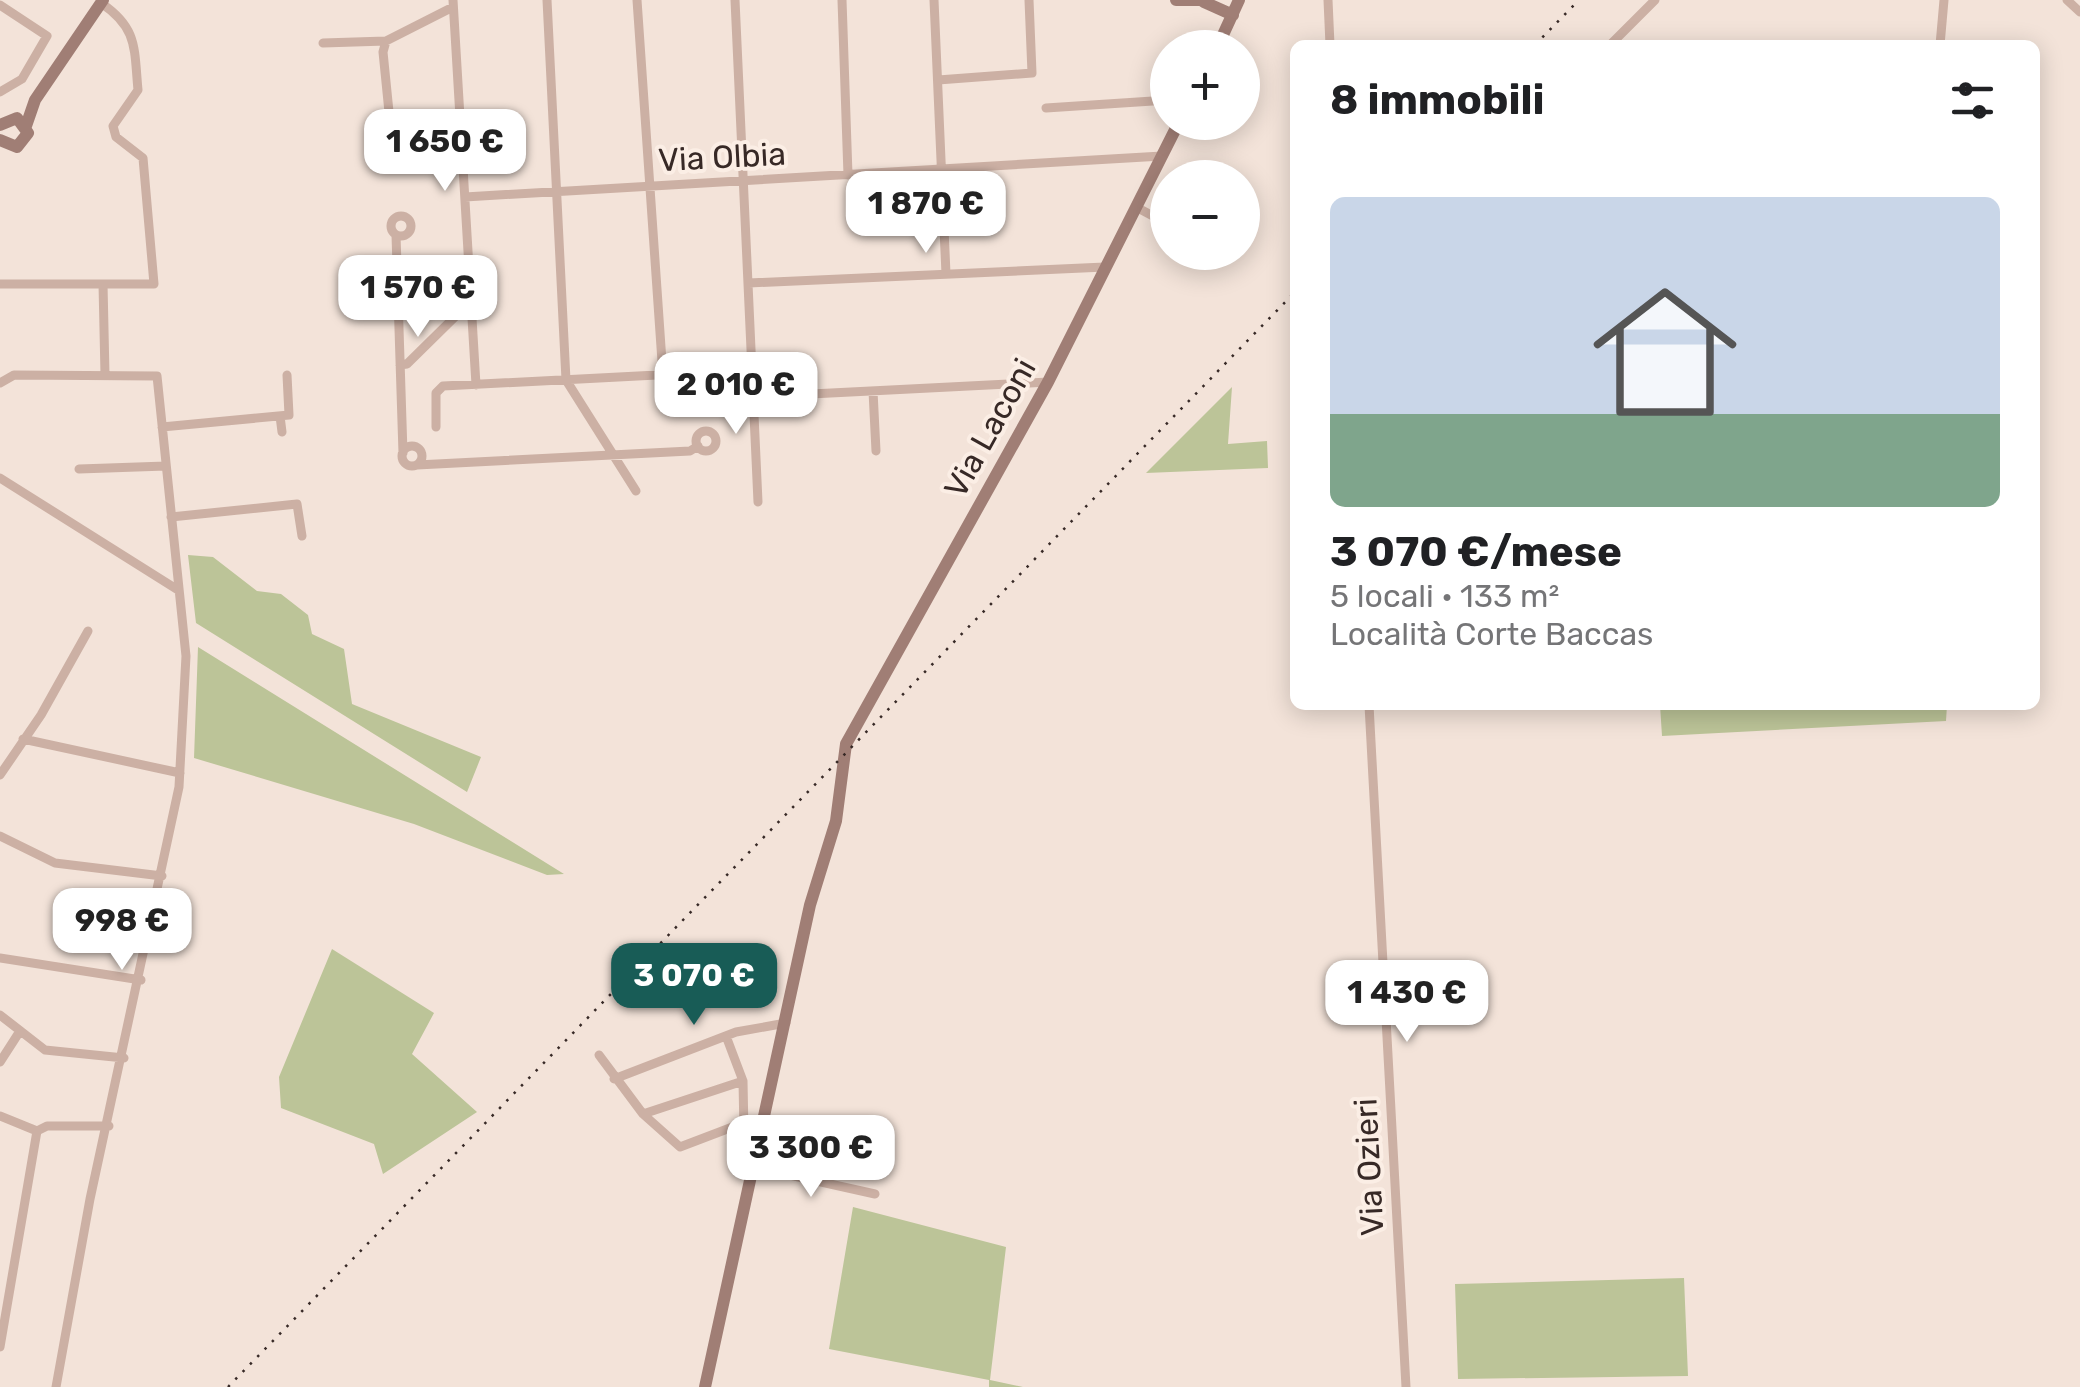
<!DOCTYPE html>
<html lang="it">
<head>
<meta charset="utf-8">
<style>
  body { margin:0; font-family:Rubik,sans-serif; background:#f6f6f6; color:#202124; height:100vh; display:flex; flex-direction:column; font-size:38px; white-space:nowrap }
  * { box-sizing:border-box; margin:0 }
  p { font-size:32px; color:#757577 }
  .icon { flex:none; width:55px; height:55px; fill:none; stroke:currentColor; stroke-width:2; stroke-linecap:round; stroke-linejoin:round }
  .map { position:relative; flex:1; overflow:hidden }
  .sheet { position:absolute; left:1290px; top:40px; width:750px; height:670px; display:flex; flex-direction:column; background:#fff; border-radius:15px; box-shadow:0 5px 25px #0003 }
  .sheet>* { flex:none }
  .buttons { position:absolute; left:1150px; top:30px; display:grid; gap:20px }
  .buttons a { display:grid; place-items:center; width:110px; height:110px; border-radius:50%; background:#fff; box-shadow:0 5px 25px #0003; font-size:50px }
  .price { position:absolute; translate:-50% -85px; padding:0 22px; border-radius:20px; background:#fff; color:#222; font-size:32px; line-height:65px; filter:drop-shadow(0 2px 5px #0008) }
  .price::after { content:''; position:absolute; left:50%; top:60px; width:30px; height:22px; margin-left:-15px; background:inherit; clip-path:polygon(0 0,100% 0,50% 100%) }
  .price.on { background:#185c56; color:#fff }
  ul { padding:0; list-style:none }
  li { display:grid; align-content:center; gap:20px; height:530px; padding:0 40px }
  li span { display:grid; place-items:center; height:310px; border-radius:15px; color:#555 }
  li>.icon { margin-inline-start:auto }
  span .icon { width:180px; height:180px; fill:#fffc; stroke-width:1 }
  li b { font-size:42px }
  h2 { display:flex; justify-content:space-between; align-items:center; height:120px; padding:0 40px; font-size:42px }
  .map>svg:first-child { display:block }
</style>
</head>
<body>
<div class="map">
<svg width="2080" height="1387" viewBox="0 0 2080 1387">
  <rect width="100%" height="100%" fill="#f3e3d9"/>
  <path fill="#bcc498" d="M1232,387L1228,444L1267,441L1268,468L1146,473Z
    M188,555L213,557L257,591L281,594L308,615L312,634L344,649L352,704L481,757L467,792L196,623Z
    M198,647L564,874L547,875L414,824L194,758Z
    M1660,705H1947L1946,721L1662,736Z
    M332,949L434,1013L412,1054L477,1112L383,1174L374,1144L281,1108L279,1077Z
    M853,1207L1006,1247L990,1380L1023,1387H989V1380L829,1349Z
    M1684,1278L1688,1376L1458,1379L1455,1284Z"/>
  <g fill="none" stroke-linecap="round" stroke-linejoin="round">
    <path stroke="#ccb0a4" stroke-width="9" d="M453,0L476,385
      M547,0L566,380L636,491
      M637,0L663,376
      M735,0L758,502
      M842,0L848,175
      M934,0L946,274
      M1328,0L1330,45
      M2067,0L2080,12
      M0,5L47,36L22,79L0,92
      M386,41L383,52L390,122
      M323,43L386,41L453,7
      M1610,45L1655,0
      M1940,45L1944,0
      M938,80L1032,73L1029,0
      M1046,108L1168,100
      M387 128a10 10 0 1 1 20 0a10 10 0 1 1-20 0Z
      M465,197L1162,156
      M1136,207L1168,224
      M391 226a10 10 0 1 1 20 0a10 10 0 1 1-20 0Z
      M396,235L403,453
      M749,283L1105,267
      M0,284H154L143,158L116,137L113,126L138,90C134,48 138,28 101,3
      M103,284L105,375
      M400,365L407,364L471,301
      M0,383L14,375L157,376L186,656L179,787L90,1199L56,1387
      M873,391L876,451
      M754,397L1048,382
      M280,416L282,432
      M162,427L289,415L287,375
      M436,427V393L443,386L753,370
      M696 441a10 10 0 1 1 20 0a10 10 0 1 1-20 0Z
      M402 456a10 10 0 1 1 20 0a10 10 0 1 1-20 0Z
      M417,465L690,451L698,446
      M79,469L166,466
      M0,478L178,590
      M171,517L297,504L302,536
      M1369,705L1406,1387
      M23,739L180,773
      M0,775L41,715L88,631
      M0,836L55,863L162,876
      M0,958L141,980
      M0,1015L45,1050L124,1058
      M726,1036L743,1081L744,1133L760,1141
      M599,1055L643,1114L680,1147L743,1123
      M0,1062L20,1031
      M614,1079L736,1032L786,1023
      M643,1114L743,1081
      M0,1116L37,1131L47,1126H109
      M754,1167L875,1194
      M0,1347L37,1131"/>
    <path stroke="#a07e75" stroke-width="12" d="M1176,0H1208
      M1204,2L1233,15
      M1217,48L1239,0
      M0,125L17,118L28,133L17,147L0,140
      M26,126L35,100L103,0
      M705,1387L810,905L836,821L846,744L1048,382L1179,122"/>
    <path stroke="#372926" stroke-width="2.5" stroke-dasharray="2.5 8" stroke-linecap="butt" d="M1535,45L1579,0
      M228,1387L1295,292"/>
  </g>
  <g text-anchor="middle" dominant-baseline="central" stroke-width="8" stroke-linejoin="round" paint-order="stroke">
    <g font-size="32" fill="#372926" stroke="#fbeee5">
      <text transform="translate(722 157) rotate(-3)">Via Olbia</text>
      <text transform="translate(990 428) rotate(-61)">Via Laconi</text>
      <text transform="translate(1369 1167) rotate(-93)">Via Ozieri</text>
    </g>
  </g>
</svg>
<div class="buttons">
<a>+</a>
<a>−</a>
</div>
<b class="price" style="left:445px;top:194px">1 650 €</b>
<b class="price" style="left:926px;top:256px">1 870 €</b>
<b class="price" style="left:418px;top:340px">1 570 €</b>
<b class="price" style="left:736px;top:437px">2 010 €</b>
<b class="price" style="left:122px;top:973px">998 €</b>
<b class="price on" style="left:694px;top:1028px">3 070 €</b>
<b class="price" style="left:1407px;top:1045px">1 430 €</b>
<b class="price" style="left:811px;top:1200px">3 300 €</b>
<section class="sheet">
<h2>8 immobili<svg class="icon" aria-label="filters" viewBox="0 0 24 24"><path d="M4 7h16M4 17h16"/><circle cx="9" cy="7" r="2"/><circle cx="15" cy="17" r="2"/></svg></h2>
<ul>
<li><span style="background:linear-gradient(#c9d6e8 70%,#7fa58c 0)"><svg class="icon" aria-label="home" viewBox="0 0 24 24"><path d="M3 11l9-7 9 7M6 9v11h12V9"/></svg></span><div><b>3 070 €/mese</b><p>5 locali · 133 m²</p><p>Località Corte Baccas</p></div></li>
</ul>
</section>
</div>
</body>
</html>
